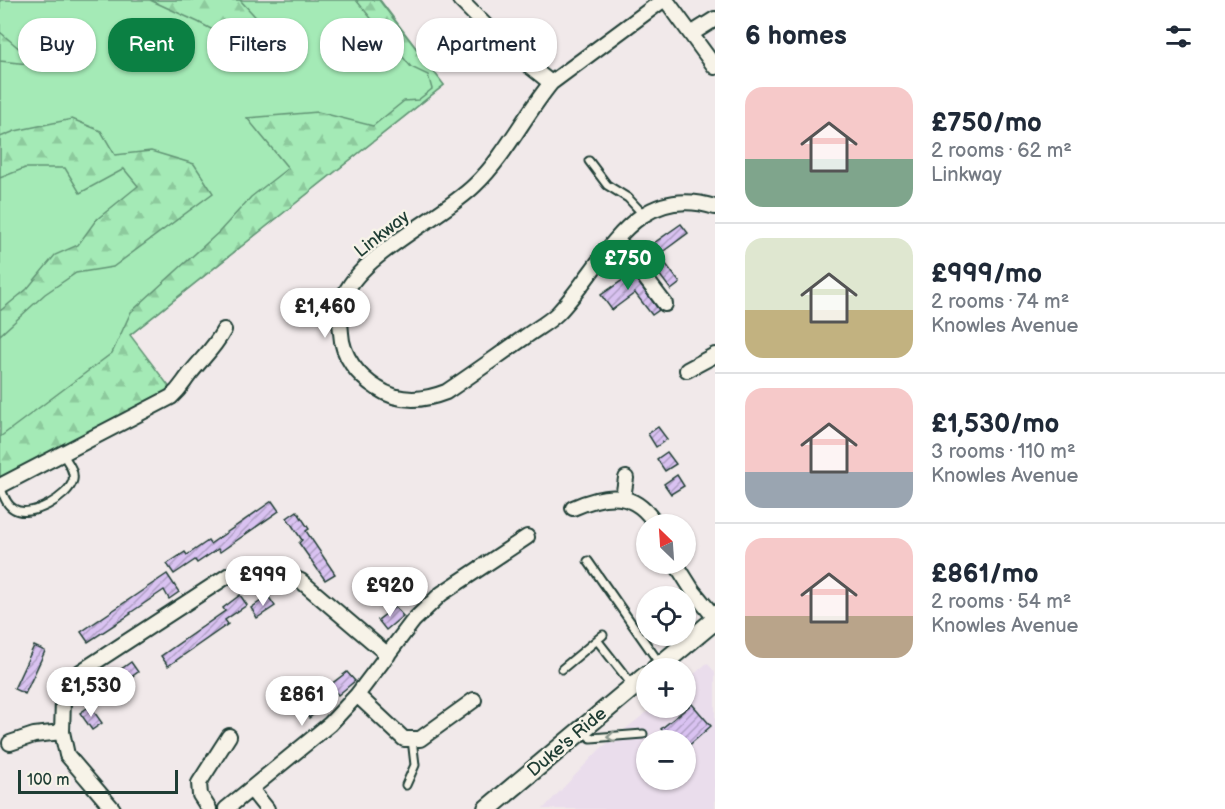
<!DOCTYPE html>
<html lang="en">
<head>
<meta charset="utf-8">
<style>
  body { margin:0; font-family:"Balsamiq Sans",sans-serif; background:#f2f2f3; color:#1f2937; height:100vh; display:flex; flex-direction:column; font-size:22px; white-space:nowrap }
  * { box-sizing:border-box; margin:0 }
  p { font-size:20px; color:#747a83 }
  .icon { flex:none; width:33px; height:33px; fill:none; stroke:currentColor; stroke-width:2; stroke-linecap:round; stroke-linejoin:round }
  .map { position:relative; flex:1; overflow:hidden }
  .details { display:flex; flex-direction:column; background:#fff; width:510px }
  .details>* { flex:none }
  .guide { position:absolute; left:18px; top:18px; width:570px; height:54px; display:flex; gap:12px }
  .needle { width:39px; rotate:335deg }
  .controls { position:absolute; left:636px; top:514px; display:grid; gap:12px }
  .controls a { display:grid; place-items:center; width:60px; height:60px; border-radius:50%; background:#fff; box-shadow:0 2px 4px #0004; font-size:30px }
  .scale { position:absolute; left:18px; bottom:15px; width:160px; box-sizing:border-box; padding-left:6px; border:3px solid #1f3d34; border-top:0; font-size:16px; line-height:21px; white-space:nowrap; color:#1f3d34; -webkit-text-stroke:4px #f7f3e8; paint-order:stroke }
  .price { position:absolute; translate:-50% -51px; padding:0 14px; border-radius:21px; background:#fff; color:#222; font-size:20px; line-height:39px; filter:drop-shadow(0 2px 3px #0008) }
  .price::after { content:''; position:absolute; left:50%; top:36px; width:18px; height:14px; margin-left:-9px; background:inherit; clip-path:polygon(0 0,100% 0,50% 100%) }
  .price.active { background:#0b8043; color:#fff }
  ul { padding:0; list-style:none }
  li { display:flex; align-items:center; gap:18px; height:150px; padding:0 30px }
  li+li { border-top:2px solid #e0e1e3 }
  li span { display:grid; place-items:center; flex:none; width:168px; height:120px; border-radius:18px; color:#555 }
  li>.icon { margin-inline-start:auto }
  span .icon { width:72px; height:72px; fill:#fffc; stroke-width:1 }
  li b { font-size:26px }
  h2 { display:flex; justify-content:space-between; align-items:center; height:72px; padding:0 30px; font-size:26px }
  .tag { padding:0 21px; border-radius:24px; background:#fff; box-shadow:0 2px 4px #0004; font-size:21px; line-height:54px }
  .tag.active { background:#0b8043; color:#fff }
  main { display:flex; flex:1; min-height:0 }
  .map>svg:first-child { display:block }
</style>
</head>
<body>
<main>
<div class="map">
<svg width="715" height="809" viewBox="0 0 715 809">
  <defs>
    <pattern id="forest-firs" width="22" height="20" patternUnits="userSpaceOnUse" patternTransform="scale(1.5)"><rect width="22" height="20" fill="#a4eab6"/><path d="M5 1l3.5 6h-7zM16 11l3.5 6h-7z" fill="#8dca9d"/></pattern>
    <pattern id="building-hatch" width="6" height="6" patternUnits="userSpaceOnUse" patternTransform="scale(1.5)"><rect width="6" height="6" fill="#d9c2f1"/><path d="M-1 1l2-2M0 6l6-6M5 7l2-2" fill="none" stroke="#af9fc4"/></pattern>
  </defs>
  <rect width="100%" height="100%" fill="#f1e9ea"/>
  <filter id="ink" filterUnits="userSpaceOnUse"><feTurbulence type="fractalNoise" baseFrequency=".0167" numOctaves="2"/><feDisplacementMap in="SourceGraphic" scale="12" xChannelSelector="R" yChannelSelector="G"/><feConvolveMatrix kernelMatrix="1 2 1 2 8 2 1 2 1" color-interpolation-filters="sRGB"/></filter>
  <g filter="url(#ink)">
    <path fill="#eaddec" fill-rule="evenodd" d="M707,663L715,672V809H543L600,749L652,708H686V681ZM646,741H686V780H646Z"/>
    <path fill="#a4eab6" stroke="#629475" stroke-width="1.5" d="M0,0H380L444,85L130,335L0,481Z"/>
    <path fill="url(#forest-firs)" stroke="#629475" stroke-width="1.5" d="M150,0H240L287,51L256,53L198,22Z
      M356,0H379L444,85L130,335L171,389L79,440L0,481V437L112,353L131,312L219,232L251,197L288,168L247,118L318,112L373,126L404,101L418,100L432,89L428,75L411,67Z
      M0,32L38,65L0,61Z
      M72,119L101,131L115,155L151,151L194,164L213,193L113,267L76,273L45,294L0,335V311L27,289L55,255L78,245L96,220L138,186L124,169L80,193L65,168H25L0,178V137L15,131Z"/>
    <path fill="url(#building-hatch)" stroke="#1f3d34" stroke-width="1.5" d="M681,224L688,233L661,253L654,243Z
      M660,256L680,283L671,290L650,262Z
      M624,263L659,310L652,315L635,293L612,310L601,295L624,279L616,269Z
      M658,427L667,439L656,447L648,434Z
      M667,452L676,464L665,471L657,459Z
      M677,475L684,486L671,494L664,484Z
      M272,501L279,511L220,552L218,549L197,563L195,560L174,574L167,564L185,552L187,555L208,541L210,544Z
      M297,511L309,529L306,531L335,574L325,580L299,543L302,540L287,518Z
      M167,574L179,592L169,599L164,590L130,613L131,614L88,642L81,632Z
      M240,595L247,605L225,620L228,624L168,666L161,656L225,611L223,608Z
      M268,596L275,606L257,618L251,608Z
      M395,607L403,616L386,630L378,620Z
      M34,646L45,651L25,694L14,689Z
      M131,662L138,672L100,699L93,689Z
      M347,672L355,681L338,695L330,685Z
      M317,696L325,706L309,718L301,709Z
      M692,704L711,726L686,748V741H665L661,736L664,733L661,729Z
      M90,706L102,723L92,730L80,713Z"/>
    <g fill="none" stroke-linecap="round" stroke-linejoin="round">
      <defs>
        <path id="service" d="M589,161L607,185L628,198L643,214
          M0,486C3,494 6,505 14,509C30,519 69,497 73,480C75,470 67,462 63,454
          M588,561L660,664
          M597,640L633,686
          M562,669L603,635
          M583,731L591,738L643,734
          M406,785L415,765L412,739"/>
        <path id="minor" d="M460,0L512,52L551,83
          M663,0L551,83C524,116 506,155 475,185C440,220 352,257 341,305C339,314 340,324 341,333C342,356 358,376 377,388C399,403 423,401 446,392C473,374 499,355 525,337C536,329 549,322 558,313C605,264 632,181 715,207
          M666,0L715,67
          M691,34L715,19
          M616,240L636,259L646,279L665,304
          M687,370L715,355
          M0,486L171,397C181,388 182,384 189,375C202,358 213,350 224,330
          M623,498L626,478
          M573,508C606,493 635,490 656,525
          M676,564L693,591L715,618
          M357,695L404,739H420L474,700
          M10,743L34,735L62,732
          M251,789L267,809
          M113,809L67,755L62,732L63,701L74,676L229,575C254,566 278,570 301,581L388,655
          M209,809L200,795L199,783L229,736
          M226,809L330,724L357,695L413,621L441,594L527,537"/>
        <path id="secondary" d="M656,669L715,620
          M487,809L646,676"/>
      </defs>
      <use href="#service" stroke="#1f3d34" stroke-width="11"/>
      <use href="#minor" stroke="#1f3d34" stroke-width="18"/>
      <use href="#secondary" stroke="#1f3d34" stroke-width="22"/>
      <use href="#service" stroke="#f7f3e8" stroke-width="7"/>
      <use href="#minor" stroke="#f7f3e8" stroke-width="14"/>
      <use href="#secondary" stroke="#f7f3e8" stroke-width="18"/>
    </g>
    <defs><path id="oneway-chevron" d="M-2-3.5L2.5 0L-2 3.5" fill="none" stroke-width="1.6" stroke-linecap="round" stroke-linejoin="round" transform="scale(1.5)"/></defs>
    <use stroke="#8b988e" href="#oneway-chevron" transform="translate(611 737) rotate(175)"/>
  </g>
  <g text-anchor="middle" dominant-baseline="central" stroke-width="5" stroke-linejoin="round" paint-order="stroke">
    <g font-size="18" fill="#1f3d34" stroke="#f7f3e8">
      <text transform="translate(382 234) rotate(-38)">Linkway</text>
      <text transform="translate(567 742) rotate(-40)">Duke's Ride</text>
    </g>
  </g>
</svg>
<div class="controls">
<a><svg class="needle" viewBox="-14 -14 28 28"><path d="M0-13l5 13h-10z" fill="#e53935"/><path d="M0 13l5-13h-10z" fill="#747a83"/></svg></a>
<a><svg class="icon" aria-label="locate" viewBox="0 0 24 24"><circle cx="12" cy="12" r="6"/><path d="M12 2v4M12 18v4M2 12h4M18 12h4"/></svg></a>
<a>+</a>
<a>−</a>
</div>
<div class="scale">100 m</div>
<b class="price active" style="left:628px;top:291px">£750</b>
<b class="price" style="left:325px;top:339px">£1,460</b>
<b class="price" style="left:263px;top:607px">£999</b>
<b class="price" style="left:390px;top:618px">£920</b>
<b class="price" style="left:91px;top:718px">£1,530</b>
<b class="price" style="left:302px;top:727px">£861</b>
<div class="guide">
<a class="tag">Buy</a>
<a class="tag active">Rent</a>
<a class="tag">Filters</a>
<a class="tag">New</a>
<a class="tag">Apartment</a>
</div>
</div>
<section class="details">
<h2>6 homes<svg class="icon" aria-label="filters" viewBox="0 0 24 24"><path d="M4 7h16M4 17h16"/><circle cx="9" cy="7" r="2"/><circle cx="15" cy="17" r="2"/></svg></h2>
<ul>
<li><span style="background:linear-gradient(#f6c9c9 60%,#7fa58c 0)"><svg class="icon" aria-label="home" viewBox="0 0 24 24"><path d="M3 11l9-7 9 7M6 9v11h12V9"/></svg></span><div><b>£750/mo</b><p>2 rooms · 62 m²</p><p>Linkway</p></div></li>
<li><span style="background:linear-gradient(#dfe7d0 60%,#c2b280 0)"><svg class="icon" aria-label="home" viewBox="0 0 24 24"><path d="M3 11l9-7 9 7M6 9v11h12V9"/></svg></span><div><b>£999/mo</b><p>2 rooms · 74 m²</p><p>Knowles Avenue</p></div></li>
<li><span style="background:linear-gradient(#f6c9c9 70%,#9aa5b1 0)"><svg class="icon" aria-label="home" viewBox="0 0 24 24"><path d="M3 11l9-7 9 7M6 9v11h12V9"/></svg></span><div><b>£1,530/mo</b><p>3 rooms · 110 m²</p><p>Knowles Avenue</p></div></li>
<li><span style="background:linear-gradient(#f6c9c9 65%,#b9a48a 0)"><svg class="icon" aria-label="home" viewBox="0 0 24 24"><path d="M3 11l9-7 9 7M6 9v11h12V9"/></svg></span><div><b>£861/mo</b><p>2 rooms · 54 m²</p><p>Knowles Avenue</p></div></li>
</ul>
</section>
</main>
</body>
</html>
